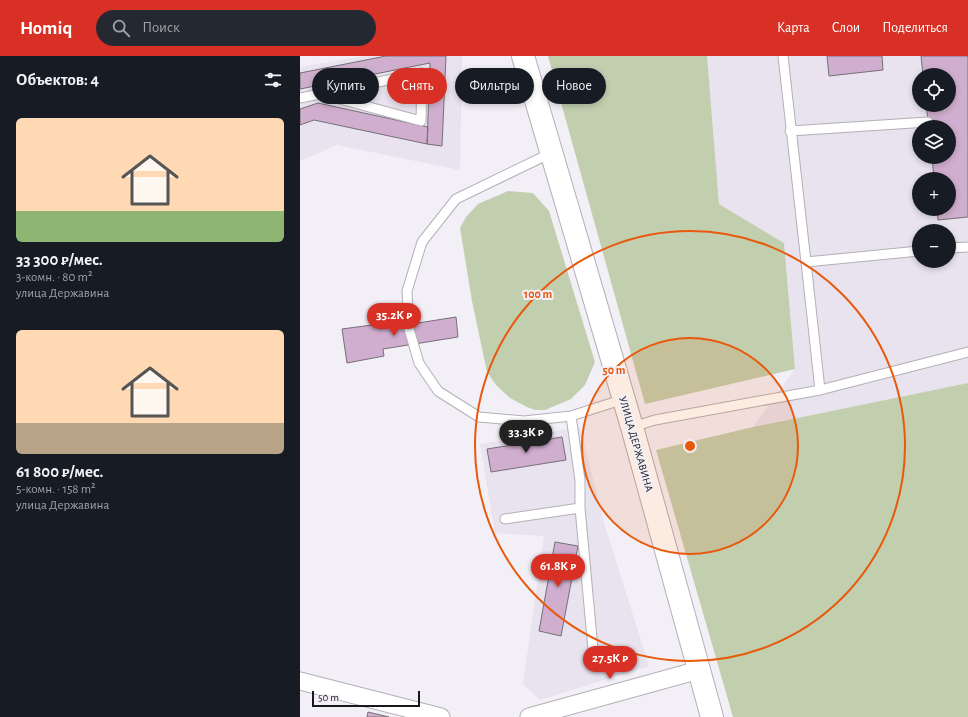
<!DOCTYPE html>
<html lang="ru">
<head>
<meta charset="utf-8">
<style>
  body { margin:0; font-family:"Alegreya Sans",sans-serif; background:#242831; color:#f1f3f6; height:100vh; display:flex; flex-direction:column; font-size:15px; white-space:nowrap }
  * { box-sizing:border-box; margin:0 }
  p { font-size:13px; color:#9ea1a6 }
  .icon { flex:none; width:22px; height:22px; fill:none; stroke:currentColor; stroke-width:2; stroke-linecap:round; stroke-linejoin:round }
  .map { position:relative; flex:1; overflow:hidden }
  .panel { display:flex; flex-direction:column; background:#171b24; width:300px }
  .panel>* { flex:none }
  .banner { position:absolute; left:12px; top:12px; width:380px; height:36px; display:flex; gap:8px }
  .tools { position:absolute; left:612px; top:12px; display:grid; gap:8px }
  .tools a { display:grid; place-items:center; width:44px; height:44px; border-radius:50%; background:#171b24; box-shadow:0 2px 6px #0003; font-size:20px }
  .scale { position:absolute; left:12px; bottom:10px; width:108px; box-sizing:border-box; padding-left:4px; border:2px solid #181719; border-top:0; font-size:11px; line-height:14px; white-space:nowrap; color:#181719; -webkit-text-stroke:3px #f3eff6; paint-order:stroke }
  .price { position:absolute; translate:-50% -34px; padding:0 9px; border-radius:14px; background:#d93025; color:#fff; font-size:13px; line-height:26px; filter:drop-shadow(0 1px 2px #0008) }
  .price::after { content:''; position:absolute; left:50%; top:24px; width:12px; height:9px; margin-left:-6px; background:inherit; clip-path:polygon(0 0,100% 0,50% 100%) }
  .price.on { background:#222; color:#fff }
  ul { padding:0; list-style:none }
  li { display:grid; align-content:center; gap:8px; height:212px; padding:0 16px }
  li span { display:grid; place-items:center; height:124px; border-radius:6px; color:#555 }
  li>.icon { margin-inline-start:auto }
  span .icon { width:72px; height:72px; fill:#fffc; stroke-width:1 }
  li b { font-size:17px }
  h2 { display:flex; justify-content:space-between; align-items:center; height:48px; padding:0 16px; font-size:17px }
  .tag { padding:0 14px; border-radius:18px; background:#171b24; box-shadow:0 2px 6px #0003; font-size:14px; line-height:36px }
  .tag.on { background:#d93025; color:#fff }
  header { display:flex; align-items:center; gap:24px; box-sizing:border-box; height:56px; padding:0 20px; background:#d93025; color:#fff }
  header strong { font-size:19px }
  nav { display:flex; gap:22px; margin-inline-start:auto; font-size:14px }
  .search { width:280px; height:36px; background:#242831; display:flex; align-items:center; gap:10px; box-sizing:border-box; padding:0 14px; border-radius:22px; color:#9ea1a6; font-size:15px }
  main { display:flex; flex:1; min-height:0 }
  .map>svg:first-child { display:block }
</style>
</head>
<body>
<header>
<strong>Homiq</strong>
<div class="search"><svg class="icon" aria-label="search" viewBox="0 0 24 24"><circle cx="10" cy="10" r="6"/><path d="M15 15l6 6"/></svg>Поиск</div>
<nav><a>Карта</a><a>Слои</a><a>Поделиться</a></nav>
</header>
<main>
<section class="panel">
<h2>Объектов: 4<svg class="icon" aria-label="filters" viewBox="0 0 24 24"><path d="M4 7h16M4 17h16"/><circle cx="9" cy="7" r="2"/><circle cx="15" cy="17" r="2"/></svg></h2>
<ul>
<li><span style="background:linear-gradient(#ffd9b3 75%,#8fb573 0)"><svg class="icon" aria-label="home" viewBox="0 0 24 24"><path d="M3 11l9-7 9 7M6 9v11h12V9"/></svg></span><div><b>33 300 ₽/мес.</b><p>3-комн. · 80 m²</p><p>улица Державина</p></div></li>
<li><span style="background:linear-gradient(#ffd9b3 75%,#b9a48a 0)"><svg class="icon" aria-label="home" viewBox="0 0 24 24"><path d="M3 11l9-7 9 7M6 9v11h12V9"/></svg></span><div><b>61 800 ₽/мес.</b><p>5-комн. · 158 m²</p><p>улица Державина</p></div></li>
</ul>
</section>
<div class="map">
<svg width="668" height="661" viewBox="0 0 668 661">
  <rect width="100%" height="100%" fill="#f3eff6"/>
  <path fill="#e9e2ef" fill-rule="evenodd" d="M65,0H162L160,114L37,89L0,105V11Z
    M407,0H668V327L453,371L495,313L484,187L419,148ZM619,19H649V49H619ZM619,71H649V101H619ZM619,123H649V153H619ZM619,175H649V205H619Z
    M280,371L305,470L349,610L240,644L223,628L244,480L195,477L180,388Z"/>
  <path fill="#c2cfaf" d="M248,0H407L419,148L484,187L495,313L345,348Z
    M208,135L233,137L249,155L295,306L285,329L271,343L245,354H235L227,351L210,342L196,329L187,316L172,245L160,172L166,161L178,148Z
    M668,327V661H433L356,394L453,371Z"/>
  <path fill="#d0aecf" stroke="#757075" d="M86,0H146L142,90L127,88L130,7L0,33V17Z
    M527,0H582L583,14L529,20Z
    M621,0H668V161L638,164L637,153H649V123H634L632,101H649V71H629L626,49H649V19H623Z
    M18,47L128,71L127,88L14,64L0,69V53Z
    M156,261L158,281L83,293L84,300L47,307L42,273L79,268L80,273Z
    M262,381L266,404L191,416L187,393Z
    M255,486L278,490L261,580L239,575Z
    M68,656L89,661H67Z"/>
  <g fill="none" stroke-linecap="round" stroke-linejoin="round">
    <defs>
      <path id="lane" d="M483,0L506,206
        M0,42L122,17L121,65L21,38
        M490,75L628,66
        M251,97L156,143L122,186L107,235L109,273L119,307L138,335L179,361L224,365L271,360L324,343
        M649,192L668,191
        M520,334L506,206L619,195
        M332,371L355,364L520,334L668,296
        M280,452L293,593
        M205,463L280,452V424L271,360"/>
      <path id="street" d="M0,625L141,661
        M229,661L399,614"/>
      <path id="primary" d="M223,0L332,371L412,661"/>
    </defs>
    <use href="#lane" stroke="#b3b0b6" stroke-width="11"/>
    <use href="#street" stroke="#b3b0b6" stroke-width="19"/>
    <use href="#primary" stroke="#b3b0b6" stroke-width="24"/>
    <use href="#lane" stroke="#fff" stroke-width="9"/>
    <use href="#street" stroke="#fff" stroke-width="17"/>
    <use href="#primary" stroke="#fff" stroke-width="22"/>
  </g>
  <circle cx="390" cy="390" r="108" fill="#e8590c" fill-opacity=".12"/>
  <g fill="none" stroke="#e8590c" stroke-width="2">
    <circle cx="390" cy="390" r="108"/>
    <circle cx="390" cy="390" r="215"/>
  </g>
  <g text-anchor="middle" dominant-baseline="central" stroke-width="4" stroke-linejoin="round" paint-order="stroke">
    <g font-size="11" fill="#181719" stroke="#f3eff6">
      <text transform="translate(336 388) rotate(74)">УЛИЦА ДЕРЖАВИНА</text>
    </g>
  </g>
  <circle cx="390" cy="390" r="6" fill="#e8590c" stroke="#f3eff6" stroke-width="2"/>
  <g font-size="12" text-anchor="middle" font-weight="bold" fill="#e8590c" stroke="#f3eff6" stroke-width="4" stroke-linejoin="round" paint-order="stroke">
    <text x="238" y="242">100 m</text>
    <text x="314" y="318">50 m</text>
  </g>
</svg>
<div class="tools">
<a><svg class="icon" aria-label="locate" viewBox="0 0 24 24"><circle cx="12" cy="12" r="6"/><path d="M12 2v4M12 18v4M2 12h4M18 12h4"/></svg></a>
<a><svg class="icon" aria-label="layers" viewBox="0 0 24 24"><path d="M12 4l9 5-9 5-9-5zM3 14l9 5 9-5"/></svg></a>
<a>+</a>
<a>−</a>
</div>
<div class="scale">50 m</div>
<b class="price" style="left:94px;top:281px">35.2K ₽</b>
<b class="price on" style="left:226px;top:398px">33.3K ₽</b>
<b class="price" style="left:258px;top:532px">61.8K ₽</b>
<b class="price" style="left:310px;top:624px">27.5K ₽</b>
<div class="banner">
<a class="tag">Купить</a>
<a class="tag on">Снять</a>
<a class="tag">Фильтры</a>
<a class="tag">Новое</a>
</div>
</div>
</main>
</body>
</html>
